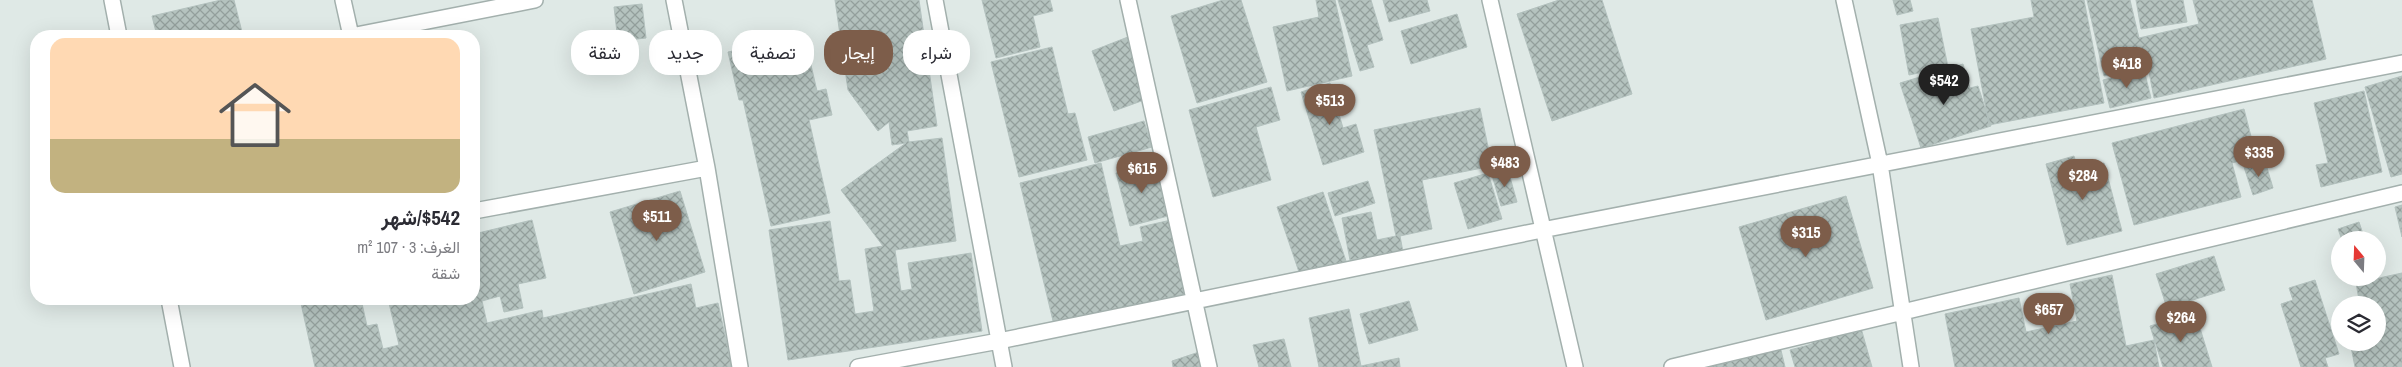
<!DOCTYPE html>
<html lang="ar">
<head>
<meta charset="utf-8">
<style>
  body { margin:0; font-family:"Archivo Narrow",Vazirmatn,sans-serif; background:#f7f7f7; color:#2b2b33; direction:rtl; height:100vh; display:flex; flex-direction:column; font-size:19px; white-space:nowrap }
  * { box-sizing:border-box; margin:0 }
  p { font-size:16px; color:#7c7c81 }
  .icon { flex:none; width:28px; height:28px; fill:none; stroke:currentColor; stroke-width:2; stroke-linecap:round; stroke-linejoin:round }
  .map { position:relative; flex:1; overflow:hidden; direction:ltr }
  .drawer { position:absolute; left:30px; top:30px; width:450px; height:275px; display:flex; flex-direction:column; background:#fff; border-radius:20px; box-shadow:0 5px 20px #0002; direction:rtl }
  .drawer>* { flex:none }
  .banner { position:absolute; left:495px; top:30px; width:475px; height:45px; direction:rtl; display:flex; gap:10px }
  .needle { width:32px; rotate:341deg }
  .buttons { position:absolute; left:2331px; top:231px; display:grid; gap:10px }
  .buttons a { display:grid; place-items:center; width:55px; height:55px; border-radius:50%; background:#fff; box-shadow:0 5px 20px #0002; font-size:25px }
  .price { position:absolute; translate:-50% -42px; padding:0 11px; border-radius:18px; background:#7d5d4a; color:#fff; font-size:16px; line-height:32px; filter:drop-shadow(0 1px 2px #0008) }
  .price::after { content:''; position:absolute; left:50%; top:30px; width:15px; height:11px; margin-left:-8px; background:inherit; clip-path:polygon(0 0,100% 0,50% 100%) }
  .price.selected { background:#222; color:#fff }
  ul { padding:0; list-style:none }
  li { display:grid; align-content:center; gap:10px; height:265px; padding:0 20px }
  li+li { border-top:1px solid #e1e1e2 }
  li span { display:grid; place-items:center; height:155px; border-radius:15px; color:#555 }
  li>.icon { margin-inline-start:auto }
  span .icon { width:90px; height:90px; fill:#fffc; stroke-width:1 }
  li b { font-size:21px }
  .chip { padding:0 18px; border-radius:20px; background:#fff; box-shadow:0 5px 20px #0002; font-size:18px; line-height:45px }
  .chip.selected { background:#7d5d4a; color:#fff }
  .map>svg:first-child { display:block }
</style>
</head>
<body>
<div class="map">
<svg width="2402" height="367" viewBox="0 0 2402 367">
  <defs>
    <pattern id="building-cross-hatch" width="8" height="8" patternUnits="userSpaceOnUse" patternTransform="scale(1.25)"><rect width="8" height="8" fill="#b5c3bf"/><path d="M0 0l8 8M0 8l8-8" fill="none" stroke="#939f9c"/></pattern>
  </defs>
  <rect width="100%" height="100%" fill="#dfe9e6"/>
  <path fill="url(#building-cross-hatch)" stroke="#b3c1be" d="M221,0H234L243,36H157L152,16Z
    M835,0H919L937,126L907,131L909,142L942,138L956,241L895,250L901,291L912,289L908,263L971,253L982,331L788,360L769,230L830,221L839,281L850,280L855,314L874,311L865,249L883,246L841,190L906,143L892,145L889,122L878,131L848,90Z
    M982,0H1050L1053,11L1033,16L1040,47L996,58Z
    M1223,0H1241L1267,82L1197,103L1171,16Z
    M1316,0H1335L1352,76L1287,91L1273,27L1319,17Z
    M1338,0H1371L1383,40L1367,45L1374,67L1360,71Z
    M1383,0H1427L1430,11L1389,22Z
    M1559,0H1602L1632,94L1552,121L1517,14Z
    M1893,0H1910L1913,11L1897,15Z
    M2031,0H2084L2104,103L1989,125L1971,29L2034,17Z
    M2087,0H2130L2139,38L2199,24L2193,0H2312L2326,59L2154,98L2148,67L2104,76Z
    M2136,0H2183L2187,22L2141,29Z
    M642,4L646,38L618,41L614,7Z
    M1457,14L1467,47L1411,64L1401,31Z
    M1938,18L1948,67L1909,75L1900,25Z
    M804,35L817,91L826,89L832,115L809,120L830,213L771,226L743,100H739L728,52Z
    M1133,35L1155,96L1114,111L1092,51Z
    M1052,47L1068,114L1075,113L1087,160L1019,177L991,62Z
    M1963,64L1970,88L1978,86L1991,126L1921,148L1900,83Z
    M2144,70L2151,98L2110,108L2103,80Z
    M2402,76V174L2391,177L2365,87Z
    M1330,83L1343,128L1356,124L1364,152L1323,165L1301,92Z
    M1271,87L1280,120L1256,127L1271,180L1213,197L1189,110Z
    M2364,91L2382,172L2321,187L2316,165L2328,163L2314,103Z
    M1480,108L1492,166L1422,180L1432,229L1400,236L1403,252L1350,260L1342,218L1371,212L1377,240L1396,236L1374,130Z
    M2244,109L2256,156L2232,163L2241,197L2134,225L2112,143Z
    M1144,121L1152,147L1095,163L1088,137Z
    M2074,156L2078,170L2104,163L2122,231L2067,245L2046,164Z
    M2265,161L2273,188L2253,195L2244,167Z
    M1154,162L1168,216L1130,226L1116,173Z
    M1101,163L1120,246L1143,241L1140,227L1180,218L1197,291L1054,325L1020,183Z
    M1508,170L1517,202L1501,206L1492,175Z
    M1488,173L1502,219L1468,229L1454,183Z
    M1368,181L1375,203L1335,216L1328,193Z
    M680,191L705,272L634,294L610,212Z
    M1323,192L1347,264L1326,272L1324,267L1300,275L1277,207Z
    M1846,196L1873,288L1766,320L1739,227Z
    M2402,205V237L2395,207Z
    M532,220L546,278L518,284L523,308L504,312L500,296L482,301L487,323L542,310L543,318L691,284L696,308L718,303L732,367H315L300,299H361L367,326L377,324L383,349L399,345L388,299H474V234Z
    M2359,222L2365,240H2342L2338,229Z
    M2214,256L2225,290L2167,308L2156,274Z
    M2402,273V367H2355L2350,342H2378V305H2360L2356,283Z
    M2112,275L2126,346L2154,340L2159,367H1955L1945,314L2019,298L2026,332L2077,321L2070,284Z
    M2315,280L2339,354L2325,358L2328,367H2301L2281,304L2293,300L2289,288Z
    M1409,301L1418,330L1369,344L1360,314Z
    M1349,309L1361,366L1399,358L1400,367H1319L1309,318Z
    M2195,312L2212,367H2163L2150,326Z
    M1861,328L1872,367H1795L1790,350L1812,344V341Z
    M1284,339L1291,367H1259L1253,345Z
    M1779,342L1785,367H1697Z
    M1202,351L1207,367H1173L1172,361Z"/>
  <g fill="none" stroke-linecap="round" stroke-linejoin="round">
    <defs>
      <path id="minor" d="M112,0L119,36
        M343,0L351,36
        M674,0L707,168L740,367
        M935,0L1004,367
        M1128,0L1209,367
        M1490,0L1575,367
        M1844,0L1880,164L1911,367
        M351,36L535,0
        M474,211L707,168
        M169,299L182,367
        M858,367L999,341L1542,230L2402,63
        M1672,367L2402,193"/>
    </defs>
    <use href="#minor" stroke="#a3b0ad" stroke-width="18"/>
    <use href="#minor" stroke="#fff" stroke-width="15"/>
  </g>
</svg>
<div class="buttons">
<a><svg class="needle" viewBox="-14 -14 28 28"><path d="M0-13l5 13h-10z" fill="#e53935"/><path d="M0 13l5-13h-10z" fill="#7c7c81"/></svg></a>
<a><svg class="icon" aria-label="layers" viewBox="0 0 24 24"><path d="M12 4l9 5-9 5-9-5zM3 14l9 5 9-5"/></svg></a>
</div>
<b class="price" style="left:2127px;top:89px">$418</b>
<b class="price selected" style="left:1944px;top:106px">$542</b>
<b class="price" style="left:1330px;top:126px">$513</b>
<b class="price" style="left:2259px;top:178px">$335</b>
<b class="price" style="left:1505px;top:188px">$483</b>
<b class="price" style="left:1142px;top:194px">$615</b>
<b class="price" style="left:2083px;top:201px">$284</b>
<b class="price" style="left:657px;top:242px">$511</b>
<b class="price" style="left:1806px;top:258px">$315</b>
<b class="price" style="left:2049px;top:335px">$657</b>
<b class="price" style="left:2181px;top:343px">$264</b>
<div class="banner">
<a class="chip">شراء</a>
<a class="chip selected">إيجار</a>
<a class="chip">تصفية</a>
<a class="chip">جديد</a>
<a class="chip">شقة</a>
</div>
<section class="drawer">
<ul>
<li><span style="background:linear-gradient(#ffd9b3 65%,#c2b280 0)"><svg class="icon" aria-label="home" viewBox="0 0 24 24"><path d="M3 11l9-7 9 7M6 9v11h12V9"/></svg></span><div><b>$542/شهر</b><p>الغرف: 3 · 107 m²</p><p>شقة</p></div></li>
</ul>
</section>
</div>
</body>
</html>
